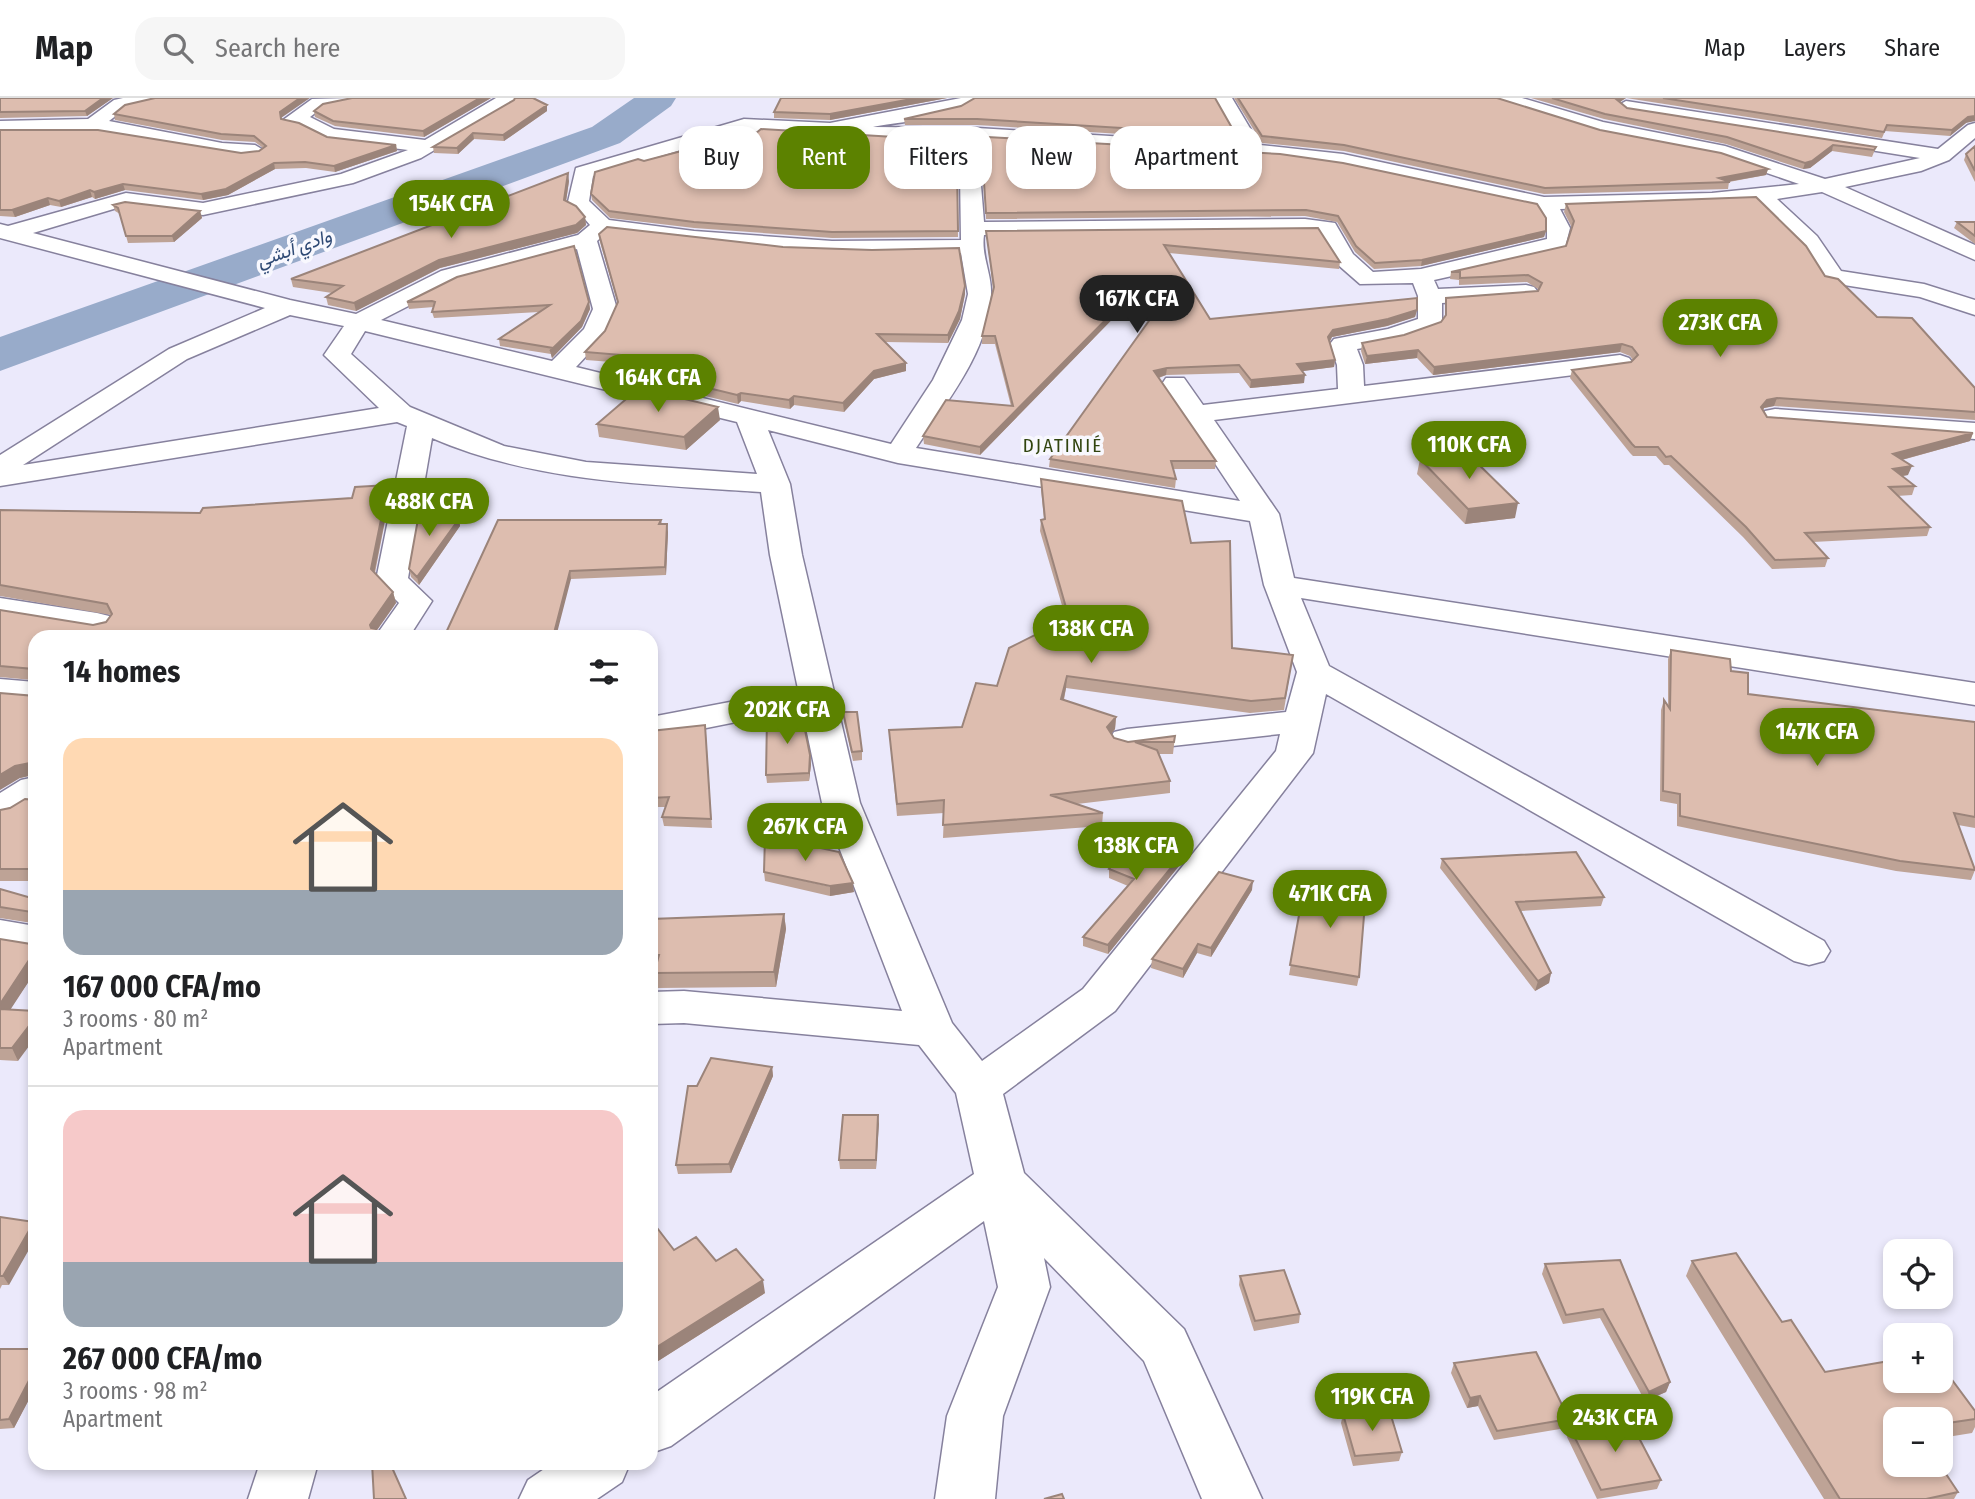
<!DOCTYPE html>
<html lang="en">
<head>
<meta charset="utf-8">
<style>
  body { margin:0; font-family:"Fira Sans Condensed",Vazirmatn,sans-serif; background:#f6f6f6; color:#202124; height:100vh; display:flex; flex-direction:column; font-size:26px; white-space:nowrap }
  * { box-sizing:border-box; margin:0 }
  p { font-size:23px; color:#757577 }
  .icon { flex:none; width:38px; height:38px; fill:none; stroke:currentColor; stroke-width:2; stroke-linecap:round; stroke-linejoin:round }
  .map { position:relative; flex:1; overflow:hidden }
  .sheet { position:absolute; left:28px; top:532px; width:630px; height:840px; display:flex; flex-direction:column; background:#fff; border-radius:21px; box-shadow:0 4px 10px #0003 }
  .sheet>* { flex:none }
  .hud { position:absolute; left:679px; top:28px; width:665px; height:63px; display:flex; gap:14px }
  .fabs { position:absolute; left:1883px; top:1141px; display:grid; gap:14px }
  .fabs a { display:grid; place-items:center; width:70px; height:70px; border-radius:14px; background:#fff; box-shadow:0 4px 10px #0003; font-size:35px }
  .price { position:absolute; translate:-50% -60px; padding:0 16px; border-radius:24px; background:#5c8200; color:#fff; font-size:23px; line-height:46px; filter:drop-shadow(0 2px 4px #0008) }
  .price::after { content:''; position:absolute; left:50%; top:42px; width:21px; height:16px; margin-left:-10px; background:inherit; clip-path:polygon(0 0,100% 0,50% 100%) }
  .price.on { background:#222; color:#fff }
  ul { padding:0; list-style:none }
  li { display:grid; align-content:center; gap:14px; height:371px; padding:0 35px }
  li+li { border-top:2px solid #e0e0e0 }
  li span { display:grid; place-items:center; height:217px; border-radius:21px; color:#555 }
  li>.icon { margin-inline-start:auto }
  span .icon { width:126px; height:126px; fill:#fffc; stroke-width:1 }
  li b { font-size:30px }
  h2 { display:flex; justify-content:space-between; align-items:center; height:84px; padding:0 35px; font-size:30px }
  .pill { padding:0 24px; border-radius:21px; background:#fff; box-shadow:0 4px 10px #0003; font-size:24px; line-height:63px }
  .pill.on { background:#5c8200; color:#fff }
  header { display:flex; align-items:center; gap:42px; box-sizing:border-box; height:98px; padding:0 35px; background:#fff; border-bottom:2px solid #e0e0e0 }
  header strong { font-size:33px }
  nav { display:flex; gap:38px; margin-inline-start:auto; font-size:24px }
  .search { width:490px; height:63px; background:#f6f6f6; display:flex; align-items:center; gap:18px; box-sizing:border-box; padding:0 24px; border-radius:21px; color:#757577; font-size:26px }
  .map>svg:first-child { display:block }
</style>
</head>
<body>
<header>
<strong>Map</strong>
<div class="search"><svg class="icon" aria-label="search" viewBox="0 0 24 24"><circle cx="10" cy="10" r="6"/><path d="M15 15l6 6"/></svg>Search here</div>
<nav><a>Map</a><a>Layers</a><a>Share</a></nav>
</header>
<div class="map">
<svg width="1975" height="1401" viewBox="0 0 1975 1401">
  <rect width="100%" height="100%" fill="#ebe9fb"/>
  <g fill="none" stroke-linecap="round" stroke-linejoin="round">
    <path fill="#98abca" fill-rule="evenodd" d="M634,0H676L671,8L620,45L0,273V239L592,29Z"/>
    <defs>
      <path id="street" d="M123,0H158L155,4L126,10L109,23L222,45L255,47L265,53C255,65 212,55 198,52C124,36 76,30 0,35V23L88,21L114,2Z
        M355,0L352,4L323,9L310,19L334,31L425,42L496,0H514V5L421,60L353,85L203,117L127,107L33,135L290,202L356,216L441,173L578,137L590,127L579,114L571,112L567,108L576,70L744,21L830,25L961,0H979C966,19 897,24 873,29L977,30L1240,46L1214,0H1232L1260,47L1343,56L1544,99L1712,95L1799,86L1720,59L1600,35L1497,4L1494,0H1522L1603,24L1725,48L1825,81L1920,60L1626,13L1617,8L1626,3L1938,51L1968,27L1975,25V40L1949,62L1921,73L1845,89L1975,147V162L1822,94L1777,101L1817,138L1841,173L1924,186L1975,202V217L1920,199L1825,184L1801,147L1755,103L1712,107L1560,111L1570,130L1564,153L1434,182L1438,191L1526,187L1534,189L1538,194L1534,199L1442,205V225L1439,230L1402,243L1357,251L1363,267L1364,288L1620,257L1629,260L1633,265L1629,270L1214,322L1279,416L1294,480L1975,585V607L1301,500L1329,568L1824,843L1830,853L1824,863L1809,867L1794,863L1326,596L1313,655L1115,913L1003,996L1024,1075L1184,1231L1262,1401H1202L1144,1263L1044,1160L1050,1189L1003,1318L995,1401H935L947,1318L998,1189L984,1123L671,1348L651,1355V1298L974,1076L956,995L919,947L684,925L651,926V894L684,893L902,913L822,705L802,611L651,641V619L798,591L770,457L761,394C650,386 536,385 432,340L408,480L432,503L409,539H375L399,505L376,482L407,328L397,324L0,388V357L169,251L265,210L0,140V126L8,128L126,95L203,105L341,76L408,52L329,42L301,28L285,26L283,22L312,1ZM745,33L895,42H966L960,75L961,142L832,143L694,133L609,122L589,103L593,78ZM985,42L1280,59L1343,68L1537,110L1547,125V141L1421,171L1373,174L1353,156L1335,125L1305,121L984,124L980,75ZM1305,133L1319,135L1336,165L1360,186L1413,185L1418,198V221L1388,231L1334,241L1330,246L1337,267L1338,291L1203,307L1184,280H1166L1162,286L1240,403L916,350C945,306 990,252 991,196C992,176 981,158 984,137ZM607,134C725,152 842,161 961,155L968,196L962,222L933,282L891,346L576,269L604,239L617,211L597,143ZM577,151L593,211L584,231L552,263L381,222L457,183ZM290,217L344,228L324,257L379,310L23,367L187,261ZM365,233L737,324L757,376L586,364L504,348L410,309L351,256ZM768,332L898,365L1250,423L1264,487L1297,574L1286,614L1127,631L1114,634L1109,642L1114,650L1127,653L1280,636L1276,653L1083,891L982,963L952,925L860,705L802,457L790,386Z
        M1775,311L1975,325V341L1765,325L1761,319L1765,313Z
        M0,500L97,515L109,518L114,525L109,532L97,535L0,520Z
        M0,581L35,584V606L0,603Z
        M35,679V706L14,719L0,723V695L21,682Z
        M0,822L35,828V856L0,850Z
        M260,1365H318L308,1401H248Z
        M553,1365H630L622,1384L597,1401H519L528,1382Z"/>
    </defs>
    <use href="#street" stroke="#86819d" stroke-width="3"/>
    <use href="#street" fill="#fff" fill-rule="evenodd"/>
  </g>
  <path fill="#bea396" d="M0,0H113L87,18L0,20Z
    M352,0H491L424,39L335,28L315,19L314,13Z
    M781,0H947L830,22L774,20V14Z
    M1234,0H1497L1600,32L1768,71L1766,77L1729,84L1728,91L1544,96L1344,53L1262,45Z
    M1531,0H1975L1966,25L1950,38L1885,33L1882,40L1626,0L1620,4L1627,10L1876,49L1872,59L1832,53L1810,70L1803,71L1726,46L1604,21Z
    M514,2L547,7V13L504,43L474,41L458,56L434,55L433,49Z
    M961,8L1236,37L1235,43L977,27H905L904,21Z
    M114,16L281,20L282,21L327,39L396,47L397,53L335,74L306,70L275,71L228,97L203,102L125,92L95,101L92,99L61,109L50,107L15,119L0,118V32L241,55L259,53L263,50L255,44L222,42L115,22Z
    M963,45L957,75L958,139L832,140L694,130L610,120L592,102L591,96L644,63L700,54Z
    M1975,48V84L1964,62L1966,56Z
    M983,75L1546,133L1544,139L1421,168L1374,171L1355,154L1337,124L1305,118L986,121Z
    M569,83L566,103L585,119L586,127L577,135L440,170L356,213L328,207L326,199L332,195L293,189L291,181Z
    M1566,106L1825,178L1877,219L1975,290V322L1774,308L1764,310L1763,312L1767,319L1973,335L1970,343L1902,362L1908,377L1902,378L1915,388L1912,397L1897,398L1930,429L1927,438L1813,444L1828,460L1825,469L1772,471L1743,439L1669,367H1664L1656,358H1633L1630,355L1570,280L1572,272L1631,264L1633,262L1630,258L1620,254L1433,277L1417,260L1365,266L1361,253L1362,245L1404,237L1441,224L1445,219L1446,200L1538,193V191L1527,184L1459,187V182L1450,181L1451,174L1566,148L1572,130L1564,114Z
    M113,107L200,113L202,120L174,144L128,145L120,116L115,113Z
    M1957,124H1975V146L1954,130Z
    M1318,130L1340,164L1339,171L1169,155L1210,221L1417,212L1415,219L1387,228L1332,239L1330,243L1335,262L1334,269L1302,273L1304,285L1250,290L1239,275L1166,277L1159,280L1216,363L1215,371H1173L1176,381L1175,390L1049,369L1050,361L1153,218L1132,201L980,357L924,346L923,338L1011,308L995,246H982V238L993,191L986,133Z
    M599,136L965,196L960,221L948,245L885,244L906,273L874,281L844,314L794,307L790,311L741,303L738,306L660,287L659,280L636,276L635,268L637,266L586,262L585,254L605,233L618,206L600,144Z
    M457,179L589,204L590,211L582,229L552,260L551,256L500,248L499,241L539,214L434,220L432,214L434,209L409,211L407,204Z
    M720,322L686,352L599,339L597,326Z
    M1420,361L1515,420L1465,426L1417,376Z
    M1041,381L1191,445L1232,550L1291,569L1284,612L1250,615L1066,590L1064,602L1116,619L1115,631L1111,636L1114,640L1128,644L1175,638L1173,656H1159L1170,683V695L1077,706L1103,715L1102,728L943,740L944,715L897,718L889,632L962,629L997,588L1066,521L1040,433L1041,422L1044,421L1041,391Z
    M388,387L390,397L375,475L393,494L396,505L377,532L379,539H35V682L33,677L20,680L31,597L32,582L0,579V512L93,527L106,524L111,517L0,498V412L200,415L352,400Z
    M439,410L441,418L440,420L459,421L460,428L419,487L411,479L409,471Z
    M661,422L662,426L668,434L666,477L571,481L444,539Z
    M1671,552L1731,573L1748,596L1975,624V730L1958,727L1975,772L1971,782L1896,773L1677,728V706L1660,703L1661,612L1664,602L1668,607V561Z
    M843,614L862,653V662L853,663L844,623Z
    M651,633L706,636L712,730L664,728L662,719L666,709H651Z
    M811,666L809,683L767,685L766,677Z
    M35,702V783H0V712Z
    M1187,758L1108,856L1083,848V839L1128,788L1109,780V771Z
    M1442,761L1604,799L1601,808L1521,813L1551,875L1549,885L1535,893L1440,770Z
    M764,774L854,794L830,798L765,783Z
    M1305,784L1359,879L1357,888L1289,877Z
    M0,791L35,801V874L10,911L18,963L0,962V841L31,846L32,825L0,820Z
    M1252,792L1211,859L1197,855L1183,880L1151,870L1152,861Z
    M784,816L786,831L776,889L657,890L654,875L655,872H651V821Z
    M772,969L773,978L731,1075L678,1076L676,1067L697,988Z
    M878,1017L876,1071H840L839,1062Z
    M0,1119L9,1187H2L0,1191Z
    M651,1122L674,1152L716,1163L765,1195L655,1265L651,1260Z
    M1620,1162L1670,1284L1666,1294L1645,1303L1600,1220L1563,1226L1542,1176L1545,1166Z
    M1692,1163L1782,1224L1825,1274L1975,1313V1329L1972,1335L1941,1340V1321H1895L1958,1394L1954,1401H1824L1686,1178Z
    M1240,1178L1300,1216L1299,1225L1254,1233L1239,1187Z
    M0,1251H35V1290L14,1330L0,1331Z
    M1454,1265L1569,1321L1566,1330L1494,1342L1478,1308L1467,1310L1451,1275Z
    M1343,1316L1402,1354L1399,1363L1353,1368L1341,1325Z
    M1570,1330L1661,1382L1657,1391L1597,1401L1567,1339Z
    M98,1365H144L143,1367L102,1372Z"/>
  <path fill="#9b847a" d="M103,0H113L87,18L85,13Z
    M300,0H310L281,20L280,14Z
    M480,0H491L424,39L423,33Z
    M917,0H947L830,22V16Z
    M1618,0H1626L1615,7L1616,1Z
    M547,7V13L504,43L503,37Z
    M1975,18V23L1966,25L1950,38L1952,32L1968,19Z
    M473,35L474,41L458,56L457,50Z
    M396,47L397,53L335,74L334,68Z
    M1833,47L1832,53L1810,70L1803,71L1805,65Z
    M274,65L275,71L228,97L203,102L201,96Z
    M1768,71L1766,77L1726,84L1719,80Z
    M568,75L569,83L565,110L564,102Z
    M123,86L125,92L95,101L94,94Z
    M90,92L92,99L61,109L59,103Z
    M48,100L50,107L15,119L12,112Z
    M200,113L202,120L174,144L172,138Z
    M585,119L586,127L577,135L440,170L356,213L354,205L439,162Z
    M1546,133L1544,139L1421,168L1422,162Z
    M965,188V196L960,221L948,245V237Z
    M1133,194L1132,201L980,357V349Z
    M589,204L590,211L582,229L552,260L550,253Z
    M1417,212L1415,219L1387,228L1332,239L1328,247V239L1333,232Z
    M1622,246L1620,254L1433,277L1434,269Z
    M1418,252L1417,260L1365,266L1367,258Z
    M1335,262L1334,269L1296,274L1297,266Z
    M906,265V273L874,281L844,314L843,305L874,273Z
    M1167,270L1166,277L1154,281V273Z
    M1305,277L1304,285L1250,290L1251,282Z
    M741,295V303L738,306L737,297Z
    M794,298V307L790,311L789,302Z
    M1777,300L1774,308L1764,310L1759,318L1761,309L1767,302Z
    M718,309L720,322L686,352L684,339Z
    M1973,335L1970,343L1890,365L1893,356Z
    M1912,368L1908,377L1890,380L1893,371Z
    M388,387L390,397L373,481L371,471Z
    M1518,405L1515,420L1465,426L1468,411Z
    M439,410L441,418L435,428L433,420Z
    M459,421L460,428L419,487L417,479Z
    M667,426L668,434L666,477L665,469Z
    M570,473L571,481L556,539H553Z
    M393,494L396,505L377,532L379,539H370V527Z
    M1067,578L1066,590L1061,613V601Z
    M1116,619L1115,631L1107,641V629Z
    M810,657L811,666L809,683V675Z
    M30,665L35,675V682L33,677L20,680L0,692V677L15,668Z
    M1188,749L1187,758L1108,856V847Z
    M1253,783L1252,792L1211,859V850Z
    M853,785L854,794L830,798V788Z
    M784,816L786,831L776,889L774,874Z
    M1198,846L1197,855L1183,880V871Z
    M35,853V874L3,923L0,918V906Z
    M1551,875L1549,885L1535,893L1538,883Z
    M35,920V940L18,963L12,950Z
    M772,969L773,978L731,1075L729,1066Z
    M878,1017L879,1026L876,1071V1062Z
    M34,1124L35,1141L9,1187L3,1178Z
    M763,1182L765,1195L655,1265L652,1252Z
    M35,1271V1290L14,1330L9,1321Z
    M1670,1284L1666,1294L1645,1303L1649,1294Z
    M1480,1298L1478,1308L1467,1310L1470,1300Z"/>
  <path fill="#ddbdaf" stroke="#9b847a" stroke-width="2" d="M0,0H103L85,13L0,14Z
    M155,0H300L280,14L281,21L299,25L327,39L396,47L334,68L305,64L274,65L226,91L201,96L123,86L94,94L90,92L59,103L48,100L12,112H0V32H98L241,55L259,53L266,48L254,38L221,36L114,16L125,7Z
    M352,0H480L423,33L333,23L314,13L323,6Z
    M515,0H533L547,7L503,37L473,35L457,50L433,49L514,2Z
    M781,0H917L830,16L774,14Z
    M975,0H1215L1236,37L977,21H904L961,8Z
    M1238,0H1497L1600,32L1721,55L1768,71L1719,80L1730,84L1545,90L1344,47L1262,38Z
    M1552,0H1618L1616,1L1627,10L1876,49L1874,52L1833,47L1812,63L1805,65L1727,39L1605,16Z
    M1663,0H1975V18L1968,19L1952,32L1887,27L1884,34Z
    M761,31L895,39H963L957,69L958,133L832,134L694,124L609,113L591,96L595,74L638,61L644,63L689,51L700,54L749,41Z
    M987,39L1280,56L1343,65L1537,106L1546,120V133L1422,162L1375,165L1356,148L1338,118L1306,112L986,115L983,69Z
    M1975,48V73L1966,56Z
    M568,75L564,102L576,108L585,119L576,127L439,162L354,205L326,199L343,188L291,181Z
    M1756,99L1806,148L1825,178L1838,181L1877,219L1912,220L1975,290V314L1777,300L1767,302L1761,309L1767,319L1973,335L1893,356L1912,368L1893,371L1915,388L1889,389L1930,429L1805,435L1828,460L1775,462L1746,429L1671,358L1666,359L1658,349H1635L1632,346L1572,272L1631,264L1638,257L1632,249L1622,246L1434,269L1418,252L1367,258L1362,245L1404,237L1441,224L1446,217V200L1538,193L1542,185L1528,177L1460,180V174H1451L1566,148L1574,123L1566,106Z
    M125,104L200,113L172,138H126L118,110L113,107Z
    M1957,124H1975V138Z
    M607,129L783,149L872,152L959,150L965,188L959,213L948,237L877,236L906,265L874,273L843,305L794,298L789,302L741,295L737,297L659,278L666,273L635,268L646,259L585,254L605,233L618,204L599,136Z
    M1318,130L1340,164L1164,147L1210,221L1417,200V212L1388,221L1333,232L1328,239L1335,262L1297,266L1305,277L1251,282L1239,267L1167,270L1154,273L1216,363H1171L1176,381L1050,361L1156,213L1133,194L980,349L923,338L946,302L1013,308L995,238H982L994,189L986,133Z
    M574,148L589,204L581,223L550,253L553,250L499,241L550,207L432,214L435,204L432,203L407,204L457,179Z
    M639,290L718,309L684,339L597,326Z
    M1468,356L1518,405L1468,411L1420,361Z
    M1041,381L1182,403L1191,445L1230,443L1232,550L1293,557L1285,600L1251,603L1067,578L1061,601L1116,619L1107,629L1114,640L1128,644L1175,638L1174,644H1135L1157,652L1170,683L1050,697L1103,715L943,727L944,702L897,706L889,632L962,629L976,585L997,588L1009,550L1069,520L1041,422L1045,421Z
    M388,387L371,471L393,494L370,527L371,530L376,531L370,539H35V597H31L33,571L0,568V512L93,527L106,524L112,516L107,506L0,487V412L200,415L203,410L352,400L355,389Z
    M420,410H439L433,420L459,421L417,479L409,471Z
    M498,422H661L659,426H667L665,469L570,473L553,539H444Z
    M1671,552L1730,561L1731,573L1748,575V596L1975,624V719L1954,715L1975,772L1900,763L1680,718V696L1663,693L1664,602L1670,611Z
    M0,595L35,598V675L33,677L30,665L15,668L0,677Z
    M843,614H857L862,653L852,654Z
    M802,617L810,657L809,675L766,677L767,619Z
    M705,627L711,721L662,719L669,699L651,700V633Z
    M25,701L35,702V771H0V712L10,710Z
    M1145,734L1188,749L1108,847L1083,839L1134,781L1109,771Z
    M765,738L839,754L853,785L830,788L764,774Z
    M1576,754L1604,799L1516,804L1551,875L1538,883L1442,761Z
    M1219,774L1253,783L1211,850L1198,846L1183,871L1152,861Z
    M1305,784L1366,793L1359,879L1290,867Z
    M0,791L35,801V853L0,906V841L31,846L32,814L0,809Z
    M784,816L774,874L654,875L659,857H651V821Z
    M0,911L35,913V920L12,950H0Z
    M711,960L772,969L729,1066L676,1067L688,988H697Z
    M843,1017H878L876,1062H839Z
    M0,1119L34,1124L3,1178H0Z
    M651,1122L674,1152L696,1139L716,1163L736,1151L763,1182L652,1252L651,1250Z
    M1736,1155L1782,1224L1791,1222L1825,1274L1895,1262V1283H1941V1267L1975,1313V1321L1941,1326V1321H1895V1367H1940L1958,1394L1926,1401H1840L1692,1163Z
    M1620,1162L1670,1284L1649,1294L1603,1211L1566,1217L1545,1166Z
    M1284,1172L1300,1216L1255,1223L1240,1178Z
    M0,1251H35V1271L9,1321L0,1322Z
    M1536,1254L1569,1321L1497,1333L1480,1298L1470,1300L1454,1265Z
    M1389,1311L1402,1354L1355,1358L1343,1316Z
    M1628,1319L1661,1382L1601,1392L1570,1330Z
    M372,1365H390L406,1401H374Z
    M1062,1396L1064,1401H1044Z"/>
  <g text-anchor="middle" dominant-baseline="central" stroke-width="7" stroke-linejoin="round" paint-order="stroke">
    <g font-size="19" font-style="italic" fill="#2f4a75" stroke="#f8f8fe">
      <text transform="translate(294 150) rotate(-20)">وادي أبشي</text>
    </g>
    <g font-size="19" letter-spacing="2" fill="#31440f" stroke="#f8f8fe">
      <text x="1063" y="347">DJATINIÉ</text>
    </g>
  </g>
</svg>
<div class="fabs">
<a><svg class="icon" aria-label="locate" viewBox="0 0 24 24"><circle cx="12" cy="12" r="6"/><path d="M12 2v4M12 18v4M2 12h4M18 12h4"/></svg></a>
<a>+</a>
<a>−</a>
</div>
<b class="price" style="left:451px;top:142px">154K CFA</b>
<b class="price on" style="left:1137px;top:237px">167K CFA</b>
<b class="price" style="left:1720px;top:261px">273K CFA</b>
<b class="price" style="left:658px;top:316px">164K CFA</b>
<b class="price" style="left:1469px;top:383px">110K CFA</b>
<b class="price" style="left:429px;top:440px">488K CFA</b>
<b class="price" style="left:1091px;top:567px">138K CFA</b>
<b class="price" style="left:787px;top:648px">202K CFA</b>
<b class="price" style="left:1817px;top:670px">147K CFA</b>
<b class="price" style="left:805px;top:765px">267K CFA</b>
<b class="price" style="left:1136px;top:784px">138K CFA</b>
<b class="price" style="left:1330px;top:832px">471K CFA</b>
<b class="price" style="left:1372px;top:1335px">119K CFA</b>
<b class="price" style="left:1615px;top:1356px">243K CFA</b>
<div class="hud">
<a class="pill">Buy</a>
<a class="pill on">Rent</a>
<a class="pill">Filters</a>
<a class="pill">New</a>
<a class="pill">Apartment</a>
</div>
<section class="sheet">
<h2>14 homes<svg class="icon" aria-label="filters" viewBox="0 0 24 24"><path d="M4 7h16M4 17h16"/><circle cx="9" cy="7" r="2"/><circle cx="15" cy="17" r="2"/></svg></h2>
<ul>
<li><span style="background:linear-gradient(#ffd9b3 70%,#9aa5b1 0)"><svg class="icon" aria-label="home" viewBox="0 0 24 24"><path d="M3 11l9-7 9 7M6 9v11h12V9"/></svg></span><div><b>167 000 CFA/mo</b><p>3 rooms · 80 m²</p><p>Apartment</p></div></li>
<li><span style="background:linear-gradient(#f6c9c9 70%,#9aa5b1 0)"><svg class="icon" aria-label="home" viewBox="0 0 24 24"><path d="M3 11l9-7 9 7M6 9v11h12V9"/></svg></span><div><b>267 000 CFA/mo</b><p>3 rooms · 98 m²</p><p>Apartment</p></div></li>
</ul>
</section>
</div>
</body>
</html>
